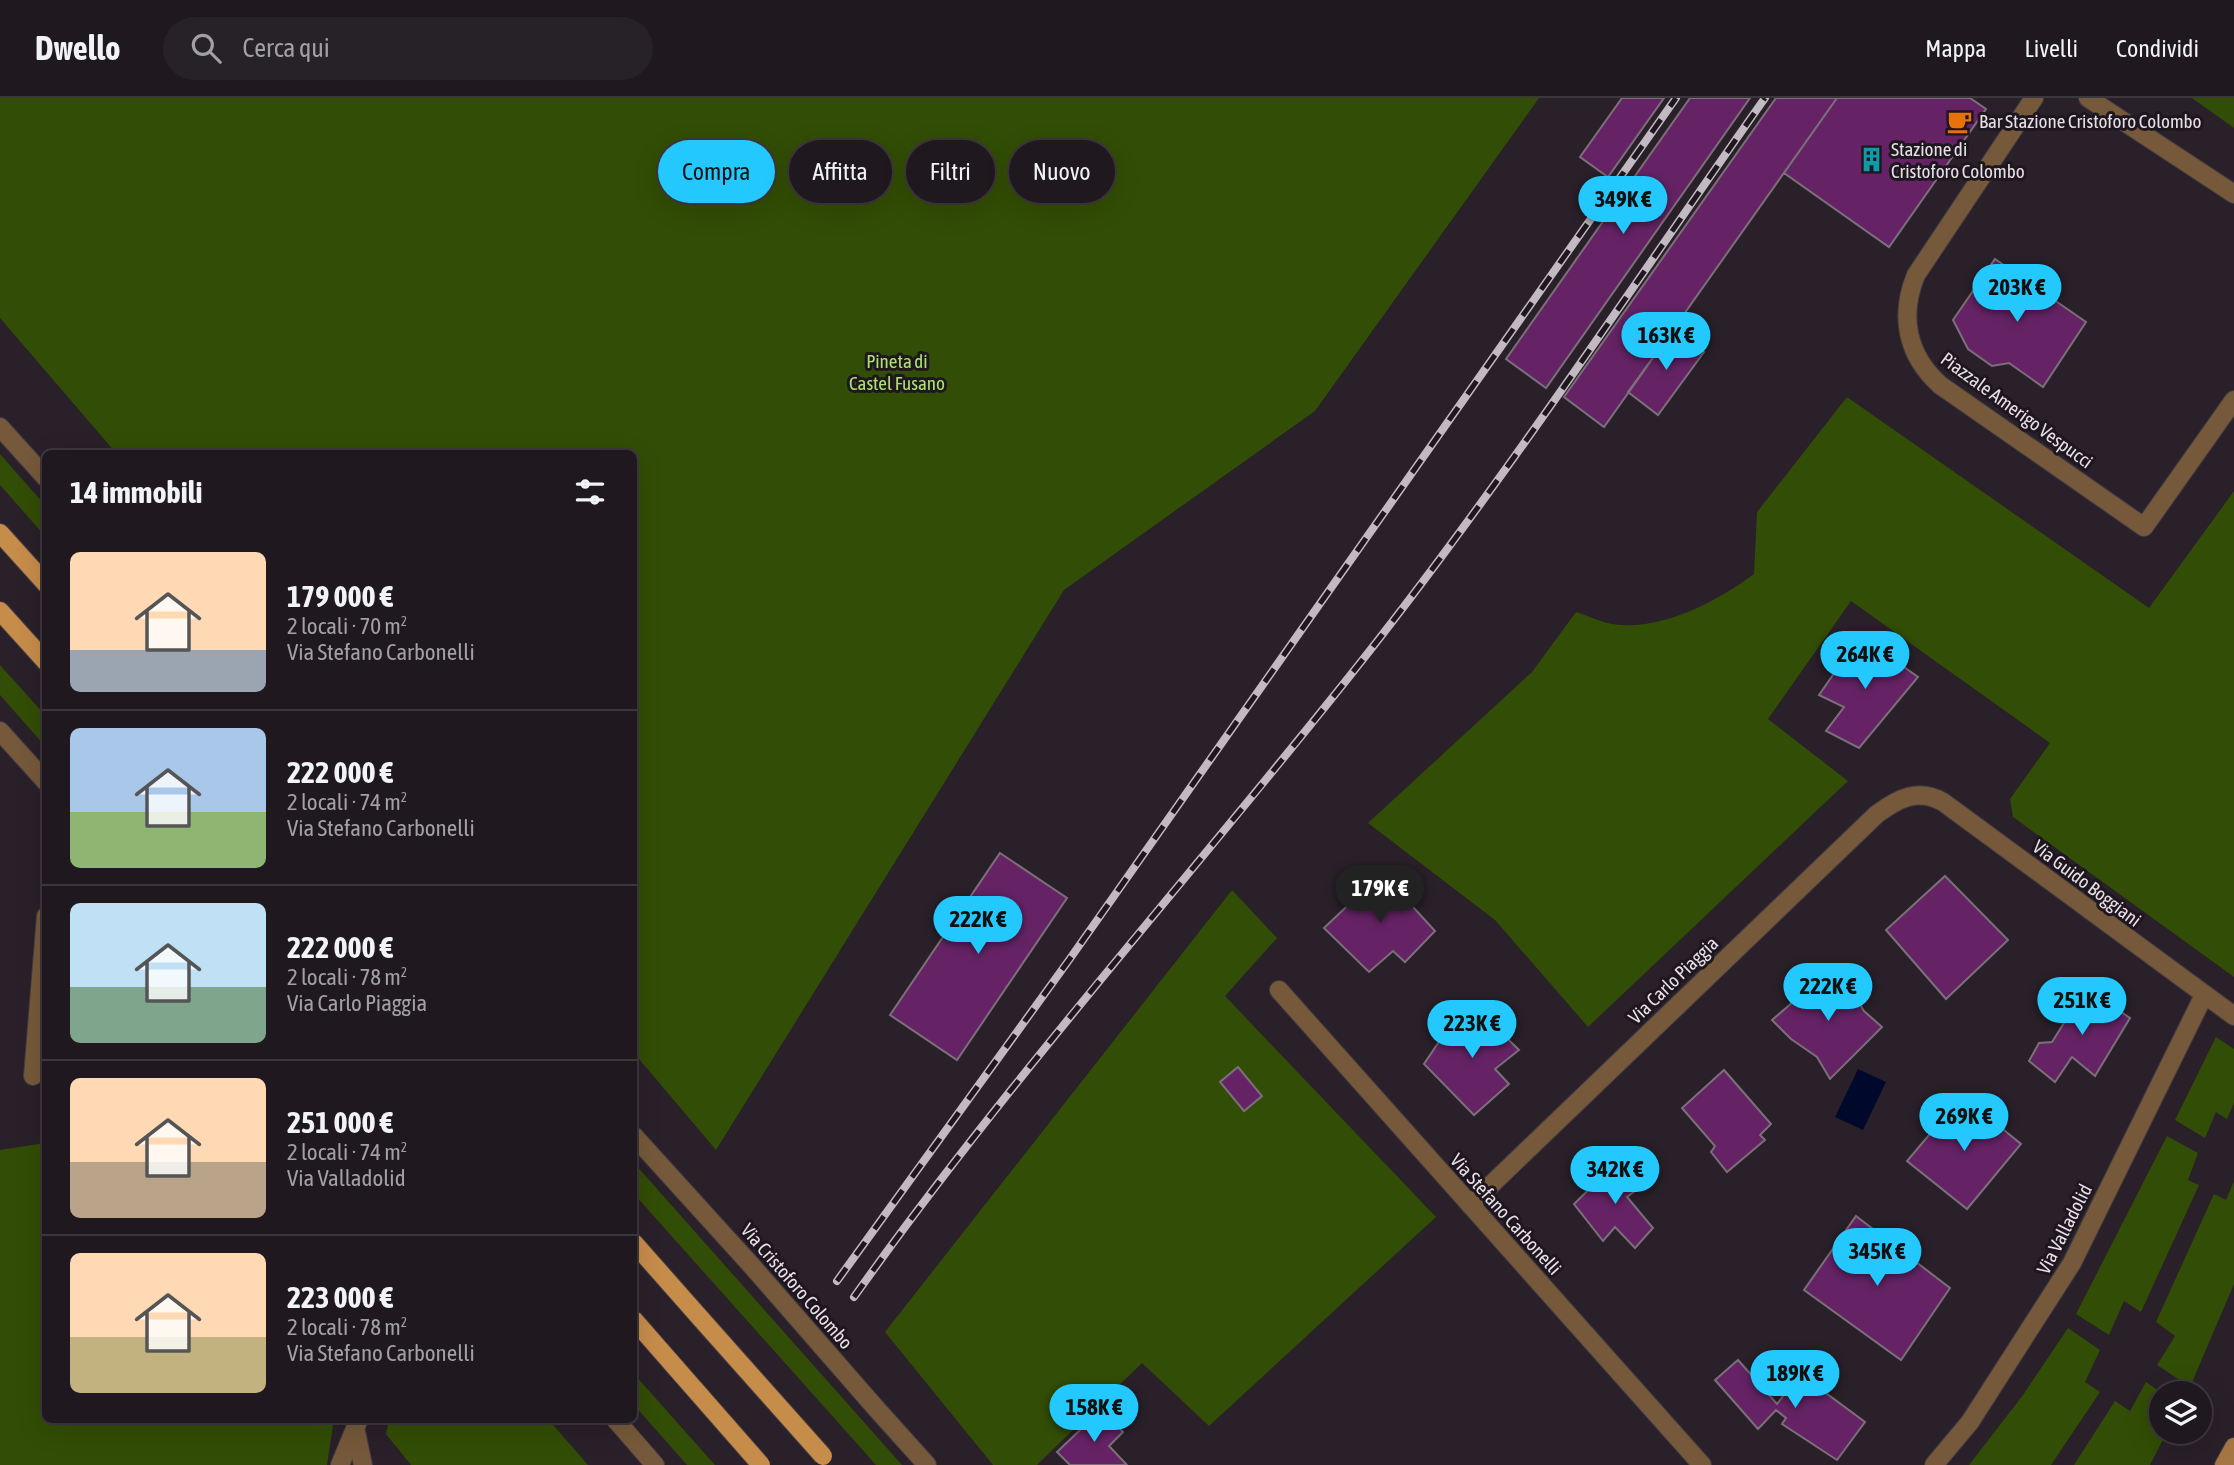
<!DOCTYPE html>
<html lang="it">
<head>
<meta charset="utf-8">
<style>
  body { margin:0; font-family:"Asap Condensed",sans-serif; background:#272128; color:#f1f3f6; height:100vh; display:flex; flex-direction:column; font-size:26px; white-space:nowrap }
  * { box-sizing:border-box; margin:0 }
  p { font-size:23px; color:#a1a0a4 }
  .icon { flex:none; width:38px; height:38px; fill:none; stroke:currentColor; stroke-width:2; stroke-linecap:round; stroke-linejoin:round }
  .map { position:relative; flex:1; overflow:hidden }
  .drawer { position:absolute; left:42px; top:352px; width:595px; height:973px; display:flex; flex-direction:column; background:#1f181f; border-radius:10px; box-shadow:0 7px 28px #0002,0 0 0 2px #3c373d }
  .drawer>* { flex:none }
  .guide { position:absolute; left:658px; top:42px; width:665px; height:63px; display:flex; gap:14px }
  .controls { position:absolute; left:2149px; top:1283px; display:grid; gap:14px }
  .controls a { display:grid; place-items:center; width:63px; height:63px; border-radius:50%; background:#1f181f; box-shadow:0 7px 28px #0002,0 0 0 2px #3c373d; font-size:35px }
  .price { position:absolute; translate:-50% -60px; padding:0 16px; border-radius:24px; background:#23c9fe; color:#111; font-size:23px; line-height:46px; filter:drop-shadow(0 2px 4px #0008) }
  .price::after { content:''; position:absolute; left:50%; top:42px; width:21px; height:16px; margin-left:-10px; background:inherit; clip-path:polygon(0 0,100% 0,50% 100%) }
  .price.active { background:#222; color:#fff }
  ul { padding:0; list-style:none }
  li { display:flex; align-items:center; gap:21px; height:175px; padding:0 28px }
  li+li { border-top:2px solid #3c373d }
  li span { display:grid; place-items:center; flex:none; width:196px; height:140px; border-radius:10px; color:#555 }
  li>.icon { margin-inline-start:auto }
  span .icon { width:84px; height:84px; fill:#fffc; stroke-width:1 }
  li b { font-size:30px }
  h2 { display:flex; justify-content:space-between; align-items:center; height:84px; padding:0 28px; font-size:30px }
  .chip { padding:0 24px; border-radius:32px; background:#1f181f; box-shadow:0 7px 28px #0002,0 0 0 2px #3c373d; font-size:24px; line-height:63px }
  .chip.active { background:#23c9fe; color:#111 }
  header { display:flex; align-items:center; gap:42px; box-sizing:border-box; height:98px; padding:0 35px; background:#1f181f; border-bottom:2px solid #3c373d }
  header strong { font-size:33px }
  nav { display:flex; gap:38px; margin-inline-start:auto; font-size:24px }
  .search { width:490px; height:63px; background:#272128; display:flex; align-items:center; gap:18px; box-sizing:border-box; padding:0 24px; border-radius:38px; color:#a1a0a4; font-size:26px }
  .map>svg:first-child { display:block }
</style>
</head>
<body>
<header>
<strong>Dwello</strong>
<div class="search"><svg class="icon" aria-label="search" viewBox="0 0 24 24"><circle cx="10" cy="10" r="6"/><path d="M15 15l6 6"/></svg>Cerca qui</div>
<nav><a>Mappa</a><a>Livelli</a><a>Condividi</a></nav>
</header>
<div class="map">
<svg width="2234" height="1367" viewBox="0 0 2234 1367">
  <rect width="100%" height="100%" fill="#292029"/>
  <path fill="#324d05" d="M0,0H1539L1315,313L1064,492L716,1052L634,955V355H116L0,220Z
    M2192,0H2234V30Z
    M1847,299L2149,510L2234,393V879L2013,719L2010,701L2050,645L1851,503L1768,621L1848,683L1588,929L1495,822L1368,725L1532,574L1576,514C1586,517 1596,522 1607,525C1657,536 1716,504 1754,476L1757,414Z
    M0,356L45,407V438L0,387Z
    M0,567L45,617V648L0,597Z
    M1232,792L1277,840L1225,898L1436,1119L1209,1328L1142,1265L1037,1367H993L885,1234Z
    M2216,939L2234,951V1005L2227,1021L2216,1014L2205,1040L2175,1022Z
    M2167,1038L2198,1055L2188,1082L2199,1087L2141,1214L2124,1203L2109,1237L2076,1216Z
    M45,1045L46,1321H334L327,1367H0V1052Z
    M634,1065L902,1367H876L634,1096Z
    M2234,1083V1186L2190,1289L2157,1267L2175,1238L2156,1224L2214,1096L2226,1102Z
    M2068,1230L2100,1252L2085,1284L2100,1294L2051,1367H1969L2023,1297Z
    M634,1276L715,1367H687L634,1307Z
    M2146,1284L2162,1295L2161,1334H2167L2150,1367H2074L2115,1303L2130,1313Z
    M389,1321H548L588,1367H411L386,1336Z"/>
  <path fill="#00092c" d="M1858,971L1886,984L1863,1032L1835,1019Z"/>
  <path fill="#652365" stroke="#7b707a" stroke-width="2" d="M1622,0H1664L1608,79L1580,59Z
    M1690,0H1750L1546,290L1506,261Z
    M1776,0H1837L1604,329L1564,299Z
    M1837,0H1970L1986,11L1889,149L1784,75Z
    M1995,161L2086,224L2043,289L2009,265L1992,268L1968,251L1953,222Z
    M1673,232L1704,254L1658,317L1628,294Z
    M1860,538L1918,579L1859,650L1826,633L1844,609L1819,597Z
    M1000,755L1067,800L957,962L890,917Z
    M1382,775L1435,833L1405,864L1393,853L1369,874L1324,830Z
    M1945,778L2008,842L1946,901L1886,832Z
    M1830,872L1849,888L1864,913L1882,929L1830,981L1817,959L1791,941L1772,922Z
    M2086,890L2130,920L2095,978L2072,959L2055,984L2029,963L2039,945L2052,944Z
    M1476,910L1519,952L1495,971L1509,986L1474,1017L1424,966L1449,929Z
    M1238,969L1262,998L1244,1013L1220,984Z
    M1724,972L1771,1026L1760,1037L1765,1042L1727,1074L1711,1054L1715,1048L1682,1010Z
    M1962,998L2021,1046L1967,1111L1907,1063Z
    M1619,1062L1643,1087L1627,1099L1653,1130L1635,1150L1615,1129L1603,1143L1574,1106Z
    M1856,1118L1950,1190L1901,1262L1804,1192Z
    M1738,1262L1777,1306L1800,1276L1865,1324L1837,1362L1782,1326L1786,1320L1776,1312L1758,1331L1715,1282Z
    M1101,1312L1123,1334L1109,1348L1127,1367H1070L1057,1354Z"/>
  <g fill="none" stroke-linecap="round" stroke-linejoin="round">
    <defs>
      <path id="service" d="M356,1334L363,1367
        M340,1367L359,1321"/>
      <path id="minor" d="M2034,0L1916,177C1899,218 1907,257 1940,287L2144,429L2234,302
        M2088,0L2234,96
        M1279,892L1702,1367
        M33,978L46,818
        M1470,1107L1877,716C1899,700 1918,690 1943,704L2234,918
        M1934,1367L1970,1324L2072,1165L2204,897"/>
      <path id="tertiary" d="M0,329L46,380
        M0,633L46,684
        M634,1038L751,1167
        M874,1308L927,1367
        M615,1321L655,1367"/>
      <path id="secondary" d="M2224,1367L2234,1349"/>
      <path id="primary" d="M0,435L46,486
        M0,513L46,564
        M634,1145L702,1222
        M634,1222L676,1270"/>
    </defs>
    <use href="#service" stroke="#443b43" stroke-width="20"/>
    <use href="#minor" stroke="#443b43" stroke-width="20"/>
    <use href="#tertiary" stroke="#443b43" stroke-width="20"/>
    <use href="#secondary" stroke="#443b43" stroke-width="20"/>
    <use href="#primary" stroke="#443b43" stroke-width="20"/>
    <use href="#service" stroke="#75593a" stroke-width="18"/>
    <use href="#minor" stroke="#75593a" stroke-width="18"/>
    <use href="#tertiary" stroke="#75593a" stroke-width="18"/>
    <use href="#secondary" stroke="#a37644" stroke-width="18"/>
    <use href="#primary" stroke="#c68c4a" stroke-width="18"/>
    <defs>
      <path id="rail" d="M837,1183L1069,862L1676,0
        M854,1199C1012,977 1195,774 1364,560C1506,380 1633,187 1765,0"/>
    </defs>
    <use href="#rail" stroke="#c1bac0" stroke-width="8"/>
    <use href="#rail" stroke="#1f171f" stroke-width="5" stroke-dasharray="16" stroke-linecap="butt"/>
    <defs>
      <path id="tertiary-bridge" d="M751,1167L874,1308"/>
      <path id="primary-bridge" d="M702,1222L823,1358
        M676,1270L761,1367"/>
    </defs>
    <use href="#tertiary-bridge" stroke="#443b43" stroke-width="20" stroke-linecap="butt"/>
    <use href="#primary-bridge" stroke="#443b43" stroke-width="20" stroke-linecap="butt"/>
    <use href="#tertiary-bridge" stroke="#75593a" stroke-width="18"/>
    <use href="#primary-bridge" stroke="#c68c4a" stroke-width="18"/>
  </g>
  <defs>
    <symbol id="cafe-bare" viewBox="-9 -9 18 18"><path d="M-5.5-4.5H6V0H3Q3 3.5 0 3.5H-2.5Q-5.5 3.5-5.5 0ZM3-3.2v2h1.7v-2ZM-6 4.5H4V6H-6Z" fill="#e8710a" stroke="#1f171f" stroke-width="2.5" paint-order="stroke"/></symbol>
    <symbol id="building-bare" viewBox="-9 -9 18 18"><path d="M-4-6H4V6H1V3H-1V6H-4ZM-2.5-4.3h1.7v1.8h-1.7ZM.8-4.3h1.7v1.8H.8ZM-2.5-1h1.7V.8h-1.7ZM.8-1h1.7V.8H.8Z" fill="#0f9aa8" stroke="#1f171f" stroke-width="2.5" paint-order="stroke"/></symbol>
  </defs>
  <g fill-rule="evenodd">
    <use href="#cafe-bare" x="1942" y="6" width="35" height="35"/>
    <use href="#building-bare" x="1854" y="44" width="35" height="35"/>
  </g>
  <g text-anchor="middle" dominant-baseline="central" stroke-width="6" stroke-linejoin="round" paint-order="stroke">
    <g font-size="19" fill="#e7e1e6" stroke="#1f171f" text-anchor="start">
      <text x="1979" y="23">Bar Stazione Cristoforo Colombo</text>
      <text x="1891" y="51">Stazione di<tspan x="1891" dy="22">Cristoforo Colombo</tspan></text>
    </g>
    <g font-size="19" fill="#ade36d" stroke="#1f171f">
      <text x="897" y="263">Pineta di<tspan x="897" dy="22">Castel Fusano</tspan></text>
    </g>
    <g font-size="19" fill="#e7e1e6" stroke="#1f171f">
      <text transform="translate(2017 312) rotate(36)">Piazzale Amerigo Vespucci</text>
      <text transform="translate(2087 785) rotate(37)">Via Guido Boggiani</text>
      <text transform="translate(1673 882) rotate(-44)">Via Carlo Piaggia</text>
      <text transform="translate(1506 1116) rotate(48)">Via Stefano Carbonelli</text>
      <text transform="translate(2064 1131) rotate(-63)">Via Valladolid</text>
      <text transform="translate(797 1188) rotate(49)">Via Cristoforo Colombo</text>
    </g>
  </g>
</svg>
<div class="controls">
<a><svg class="icon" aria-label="layers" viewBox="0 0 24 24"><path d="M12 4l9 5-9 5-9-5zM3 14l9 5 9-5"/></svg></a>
</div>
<b class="price" style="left:1623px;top:138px">349K €</b>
<b class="price" style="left:2017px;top:226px">203K €</b>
<b class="price" style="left:1666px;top:274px">163K €</b>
<b class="price" style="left:1865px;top:593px">264K €</b>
<b class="price active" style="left:1380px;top:827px">179K €</b>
<b class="price" style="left:978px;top:858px">222K €</b>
<b class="price" style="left:1828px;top:925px">222K €</b>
<b class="price" style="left:2082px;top:939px">251K €</b>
<b class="price" style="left:1472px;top:962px">223K €</b>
<b class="price" style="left:1964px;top:1055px">269K €</b>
<b class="price" style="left:1615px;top:1108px">342K €</b>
<b class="price" style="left:1877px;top:1190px">345K €</b>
<b class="price" style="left:1795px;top:1312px">189K €</b>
<b class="price" style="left:1094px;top:1346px">158K €</b>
<div class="guide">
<a class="chip active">Compra</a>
<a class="chip">Affitta</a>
<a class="chip">Filtri</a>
<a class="chip">Nuovo</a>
</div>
<section class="drawer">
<h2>14 immobili<svg class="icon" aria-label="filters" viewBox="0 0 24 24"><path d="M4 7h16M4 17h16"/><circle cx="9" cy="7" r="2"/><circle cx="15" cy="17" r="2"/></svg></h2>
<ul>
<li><span style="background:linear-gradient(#ffd9b3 70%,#9aa5b1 0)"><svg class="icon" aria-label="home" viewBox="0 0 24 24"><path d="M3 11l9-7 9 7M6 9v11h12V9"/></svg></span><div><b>179 000 €</b><p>2 locali · 70 m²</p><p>Via Stefano Carbonelli</p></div></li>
<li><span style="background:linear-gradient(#a9c7e8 60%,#8fb573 0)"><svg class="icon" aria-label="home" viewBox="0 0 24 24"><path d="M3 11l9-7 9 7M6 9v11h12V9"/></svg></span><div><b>222 000 €</b><p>2 locali · 74 m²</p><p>Via Stefano Carbonelli</p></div></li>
<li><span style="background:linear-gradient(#bfe0f5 60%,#7fa58c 0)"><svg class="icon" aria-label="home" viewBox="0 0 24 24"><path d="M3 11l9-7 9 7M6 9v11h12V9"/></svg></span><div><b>222 000 €</b><p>2 locali · 78 m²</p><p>Via Carlo Piaggia</p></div></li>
<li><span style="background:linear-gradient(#ffd9b3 60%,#b9a48a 0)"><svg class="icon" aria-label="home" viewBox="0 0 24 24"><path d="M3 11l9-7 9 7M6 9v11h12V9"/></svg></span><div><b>251 000 €</b><p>2 locali · 74 m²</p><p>Via Valladolid</p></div></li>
<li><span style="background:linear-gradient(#ffd9b3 60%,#c2b280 0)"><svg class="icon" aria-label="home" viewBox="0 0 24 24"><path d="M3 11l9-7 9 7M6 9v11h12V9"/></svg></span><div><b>223 000 €</b><p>2 locali · 78 m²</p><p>Via Stefano Carbonelli</p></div></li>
</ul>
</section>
</div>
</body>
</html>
